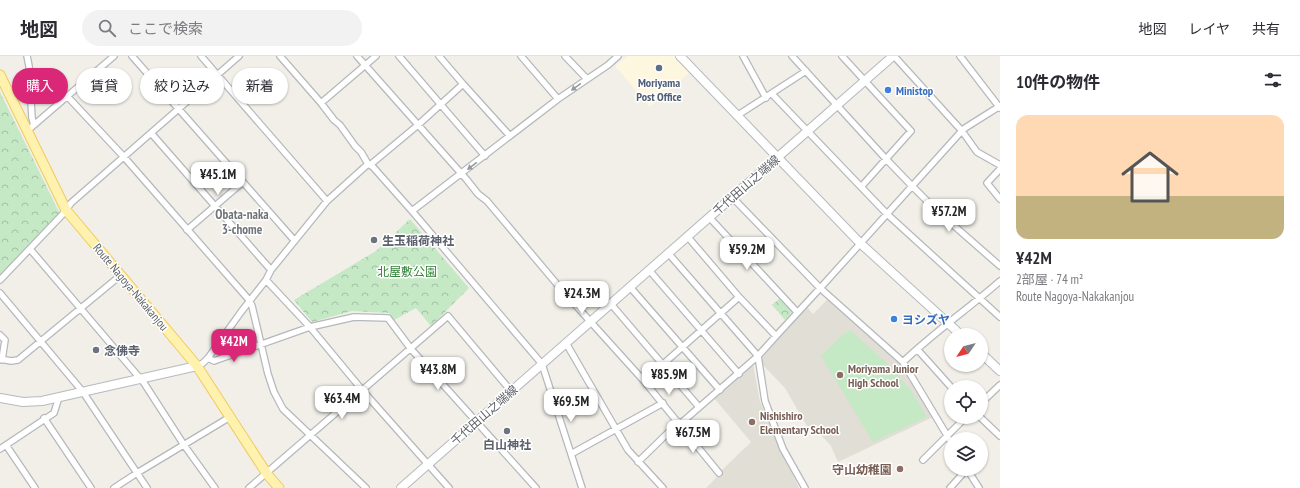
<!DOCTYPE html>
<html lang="ja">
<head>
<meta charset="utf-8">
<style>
  body { margin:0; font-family:"PT Sans Narrow","Noto Sans JP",sans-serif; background:#f2f2f3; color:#2b2b33; height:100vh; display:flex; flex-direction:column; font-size:15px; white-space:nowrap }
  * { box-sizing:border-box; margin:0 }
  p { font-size:13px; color:#7c7c81 }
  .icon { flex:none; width:22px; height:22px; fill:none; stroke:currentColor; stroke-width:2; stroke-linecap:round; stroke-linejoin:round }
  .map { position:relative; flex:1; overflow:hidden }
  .panel { display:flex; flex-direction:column; background:#fff; width:300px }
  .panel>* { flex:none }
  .hud { position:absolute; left:12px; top:12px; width:380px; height:36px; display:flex; gap:8px }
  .needle { width:26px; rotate:235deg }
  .tools { position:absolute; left:944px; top:272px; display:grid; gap:8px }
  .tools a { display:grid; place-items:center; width:44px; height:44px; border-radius:50%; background:#fff; box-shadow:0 1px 3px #0004; font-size:20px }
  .price { position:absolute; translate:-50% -34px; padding:0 9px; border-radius:8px; background:#fff; color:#222; font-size:13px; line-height:26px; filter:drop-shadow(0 1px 2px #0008) }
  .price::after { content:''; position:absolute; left:50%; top:24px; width:12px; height:9px; margin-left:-6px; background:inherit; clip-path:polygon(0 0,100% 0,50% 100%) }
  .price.on { background:#db2777; color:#fff }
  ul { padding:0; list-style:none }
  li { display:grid; align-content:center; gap:8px; height:212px; padding:0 16px }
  li span { display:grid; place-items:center; height:124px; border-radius:12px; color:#555 }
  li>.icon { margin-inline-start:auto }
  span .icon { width:72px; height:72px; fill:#fffc; stroke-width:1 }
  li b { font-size:17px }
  h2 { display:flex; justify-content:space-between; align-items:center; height:48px; padding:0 16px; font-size:17px }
  .tag { padding:0 14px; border-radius:18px; background:#fff; box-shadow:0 1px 3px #0004; font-size:14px; line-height:36px }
  .tag.on { background:#db2777; color:#fff }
  header { display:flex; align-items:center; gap:24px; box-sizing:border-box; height:56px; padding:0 20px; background:#fff; border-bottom:1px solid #e1e1e2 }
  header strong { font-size:19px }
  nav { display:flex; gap:22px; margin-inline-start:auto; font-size:14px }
  .search { width:280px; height:36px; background:#f2f2f3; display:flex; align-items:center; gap:10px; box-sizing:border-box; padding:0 14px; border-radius:22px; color:#7c7c81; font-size:15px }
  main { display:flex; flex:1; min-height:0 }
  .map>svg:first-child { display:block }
</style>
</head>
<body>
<header>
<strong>地図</strong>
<div class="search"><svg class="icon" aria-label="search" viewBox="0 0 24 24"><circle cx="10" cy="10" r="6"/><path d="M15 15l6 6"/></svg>ここで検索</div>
<nav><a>地図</a><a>レイヤ</a><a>共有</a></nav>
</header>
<main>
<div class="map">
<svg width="1000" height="432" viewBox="0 0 1000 432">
  <defs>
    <pattern id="forest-crowns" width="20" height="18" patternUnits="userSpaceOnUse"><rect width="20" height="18" fill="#c5e8c5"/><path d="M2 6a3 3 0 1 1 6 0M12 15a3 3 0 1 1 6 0" fill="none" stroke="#a3c0a4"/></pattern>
  </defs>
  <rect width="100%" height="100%" fill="#f1efe8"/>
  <path fill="#fef7e0" d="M628,0H675L690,16L650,51L615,10Z"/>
  <path fill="#e1ded6" d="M828,243L898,306L933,361L838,406L831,390L819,377L807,370L785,332L761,307V299L806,250L813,258Z
    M753,308L760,346L799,432H706L714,424L723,413L751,386L714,342Z"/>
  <path fill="url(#forest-crowns)" d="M0,36L60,158L0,220Z
    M410,163L469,232L431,270L416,252L394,264L389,257L352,255L312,266L294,244L376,195Z
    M780,242L792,256L785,264L772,249Z"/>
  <path fill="#c5e8c5" d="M851,275L890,310L911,335L927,361L873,386L821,300L844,277Z"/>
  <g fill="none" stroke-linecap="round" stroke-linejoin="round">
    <defs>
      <path id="street" d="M27,0L29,10L32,62L34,69
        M132,0L294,184
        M201,0L327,145
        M280,0L321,47L334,64L340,69L355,90L361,96L368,108L373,111L412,155L542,308L582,432
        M357,0L467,124L478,138L487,145L561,233L644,325L719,417
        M399,0L485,100
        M439,0L463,28L510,80
        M521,0L558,43
        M565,0L587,23
        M743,0L766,42
        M792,0L886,103L912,130L935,153L1000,210
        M842,0L911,75L861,131
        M894,0L962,75L977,96L1000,109
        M960,0L1000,52
        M772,38L887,158L1000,261
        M67,40L124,101L250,245L252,250L268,318L274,336L283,353L366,432
        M321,47L376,0
        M738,59L806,15
        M27,75L114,0
        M151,77L271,214
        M370,109L418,69L463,28
        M1000,113L987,127L1000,143
        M732,141L820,232L903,306L951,386
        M412,155L558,43L608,9L618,0
        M709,161L797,256
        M187,174L243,126
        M687,180L739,241L776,280
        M30,193L144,327L184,389L215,432
        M668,197L758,300L765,345L783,393L805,432
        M649,214L739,318
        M0,224L62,159L71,147L239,0
        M266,224L310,271L363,335L449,432
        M630,231L720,334
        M0,237L83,336L147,432
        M611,248L699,351
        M0,279L5,284L2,304
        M566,287L628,394L663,432
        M917,293L951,331
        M208,302L214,305L310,271L354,261L388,262L411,293L536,432
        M0,303L11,305L18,304L121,219
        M903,306C933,277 968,253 1000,225
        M197,310L203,307L208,302L241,256L266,224L271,214L327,145L368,108
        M644,325L739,241
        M981,347L1000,329
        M980,361L1000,380
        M44,362L91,432
        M680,368L758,300L776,280L823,229L959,78L965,72L1000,50
        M6,389L35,432
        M0,393L54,357L59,341
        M571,398L663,347
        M923,404L966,361
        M638,406L679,366
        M967,413L979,432
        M114,432L137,417L230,361
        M249,432L448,260L511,335
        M950,432L967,413"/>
      <path id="secondary" d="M680,0L860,187L961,279
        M981,297L1000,315
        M0,342L23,346L42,345L197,310
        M401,432L893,0"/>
      <path id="primary" d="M0,19L66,154L197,310L267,418L279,432"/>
    </defs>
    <use href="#street" stroke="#b5b8bc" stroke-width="8"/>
    <use href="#secondary" stroke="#b6babf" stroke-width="10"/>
    <use href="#primary" stroke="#f2c960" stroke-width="11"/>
    <use href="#street" stroke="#fff" stroke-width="5.5"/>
    <use href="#secondary" stroke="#fff" stroke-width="8"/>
    <use href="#primary" stroke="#fff2af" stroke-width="9"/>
  </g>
  <defs><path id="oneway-solid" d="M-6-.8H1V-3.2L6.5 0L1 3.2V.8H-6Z"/></defs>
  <g fill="#979a9d">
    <use href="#oneway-solid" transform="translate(576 31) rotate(144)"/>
    <use href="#oneway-solid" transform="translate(472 110) rotate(143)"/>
  </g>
  <circle fill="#5c6f8a" stroke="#fff" stroke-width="1.5" cx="659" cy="12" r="4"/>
  <g fill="#3f7fe0" stroke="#fff" stroke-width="1.5">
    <circle cx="888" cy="34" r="4"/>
    <circle cx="894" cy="263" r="4"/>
  </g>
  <g fill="#6b7280" stroke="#fff" stroke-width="1.5">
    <circle cx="374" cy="184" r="4"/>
    <circle cx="96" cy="294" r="4"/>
    <circle cx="507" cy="375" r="4"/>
  </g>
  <g fill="#8d6e63" stroke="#fff" stroke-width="1.5">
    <circle cx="840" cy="319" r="4"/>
    <circle cx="752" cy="366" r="4"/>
    <circle cx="900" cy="413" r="4"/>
  </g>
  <g text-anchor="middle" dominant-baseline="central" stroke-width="3" stroke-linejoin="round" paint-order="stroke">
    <g font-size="12" font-weight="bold" fill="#4e5e75" stroke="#fff">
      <text x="659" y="26">Moriyama<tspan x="659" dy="14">Post Office</tspan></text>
    </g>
    <g font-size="12" font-weight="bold" fill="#366cbe" stroke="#fff" text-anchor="start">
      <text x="896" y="34">Ministop</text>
      <text x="902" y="263">ヨシズヤ</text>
    </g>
    <g font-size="12" fill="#5f6368" stroke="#fff">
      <text transform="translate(746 129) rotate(-41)">千代田山之端線</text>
      <text transform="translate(131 231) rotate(50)">Route Nagoya-Nakakanjou</text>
      <text transform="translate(484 359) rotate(-41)">千代田山之端線</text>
    </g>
    <g font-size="12" font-weight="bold" fill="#5b616d" stroke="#fff" text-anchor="start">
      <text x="382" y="184">生玉稲荷神社</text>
      <text x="104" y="294">念佛寺</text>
      <text x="507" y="388" text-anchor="middle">白山神社</text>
    </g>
    <g font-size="12" fill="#348238" stroke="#fff">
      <text x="407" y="215">北屋敷公園</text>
    </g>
    <g font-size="12" font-weight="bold" fill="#785e54" stroke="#fff" text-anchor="start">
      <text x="848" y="312">Moriyama Junior<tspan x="848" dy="14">High School</tspan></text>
      <text x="760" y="359">Nishishiro<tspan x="760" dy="14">Elementary School</tspan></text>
      <text x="892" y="413" text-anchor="end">守山幼稚園</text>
    </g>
    <g font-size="13" font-weight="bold" fill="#70757a" stroke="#fff">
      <text x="242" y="158">Obata-naka<tspan x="242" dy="15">3-chome</tspan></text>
    </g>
  </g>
</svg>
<div class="tools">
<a><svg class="needle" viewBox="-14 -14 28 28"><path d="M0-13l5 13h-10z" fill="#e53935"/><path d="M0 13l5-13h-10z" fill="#7c7c81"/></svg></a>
<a><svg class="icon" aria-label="locate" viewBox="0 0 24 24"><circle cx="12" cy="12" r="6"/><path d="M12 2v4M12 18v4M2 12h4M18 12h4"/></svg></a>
<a><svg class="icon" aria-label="layers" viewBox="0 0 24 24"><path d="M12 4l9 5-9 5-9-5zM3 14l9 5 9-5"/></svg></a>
</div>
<b class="price" style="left:218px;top:140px">¥45.1M</b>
<b class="price" style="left:949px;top:177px">¥57.2M</b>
<b class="price" style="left:747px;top:215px">¥59.2M</b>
<b class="price" style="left:582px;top:259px">¥24.3M</b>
<b class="price on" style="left:234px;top:307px">¥42M</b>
<b class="price" style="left:438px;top:335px">¥43.8M</b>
<b class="price" style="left:669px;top:340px">¥85.9M</b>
<b class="price" style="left:342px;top:364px">¥63.4M</b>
<b class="price" style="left:571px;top:367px">¥69.5M</b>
<b class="price" style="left:693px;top:398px">¥67.5M</b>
<div class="hud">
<a class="tag on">購入</a>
<a class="tag">賃貸</a>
<a class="tag">絞り込み</a>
<a class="tag">新着</a>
</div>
</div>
<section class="panel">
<h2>10件の物件<svg class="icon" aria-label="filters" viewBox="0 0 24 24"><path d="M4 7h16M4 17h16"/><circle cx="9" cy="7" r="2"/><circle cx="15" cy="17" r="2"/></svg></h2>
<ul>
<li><span style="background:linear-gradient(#ffd9b3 65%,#c2b280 0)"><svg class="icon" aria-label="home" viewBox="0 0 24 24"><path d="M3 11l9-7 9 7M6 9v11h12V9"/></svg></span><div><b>¥42M</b><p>2部屋 · 74 m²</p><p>Route Nagoya-Nakakanjou</p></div></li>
</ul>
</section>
</main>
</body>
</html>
